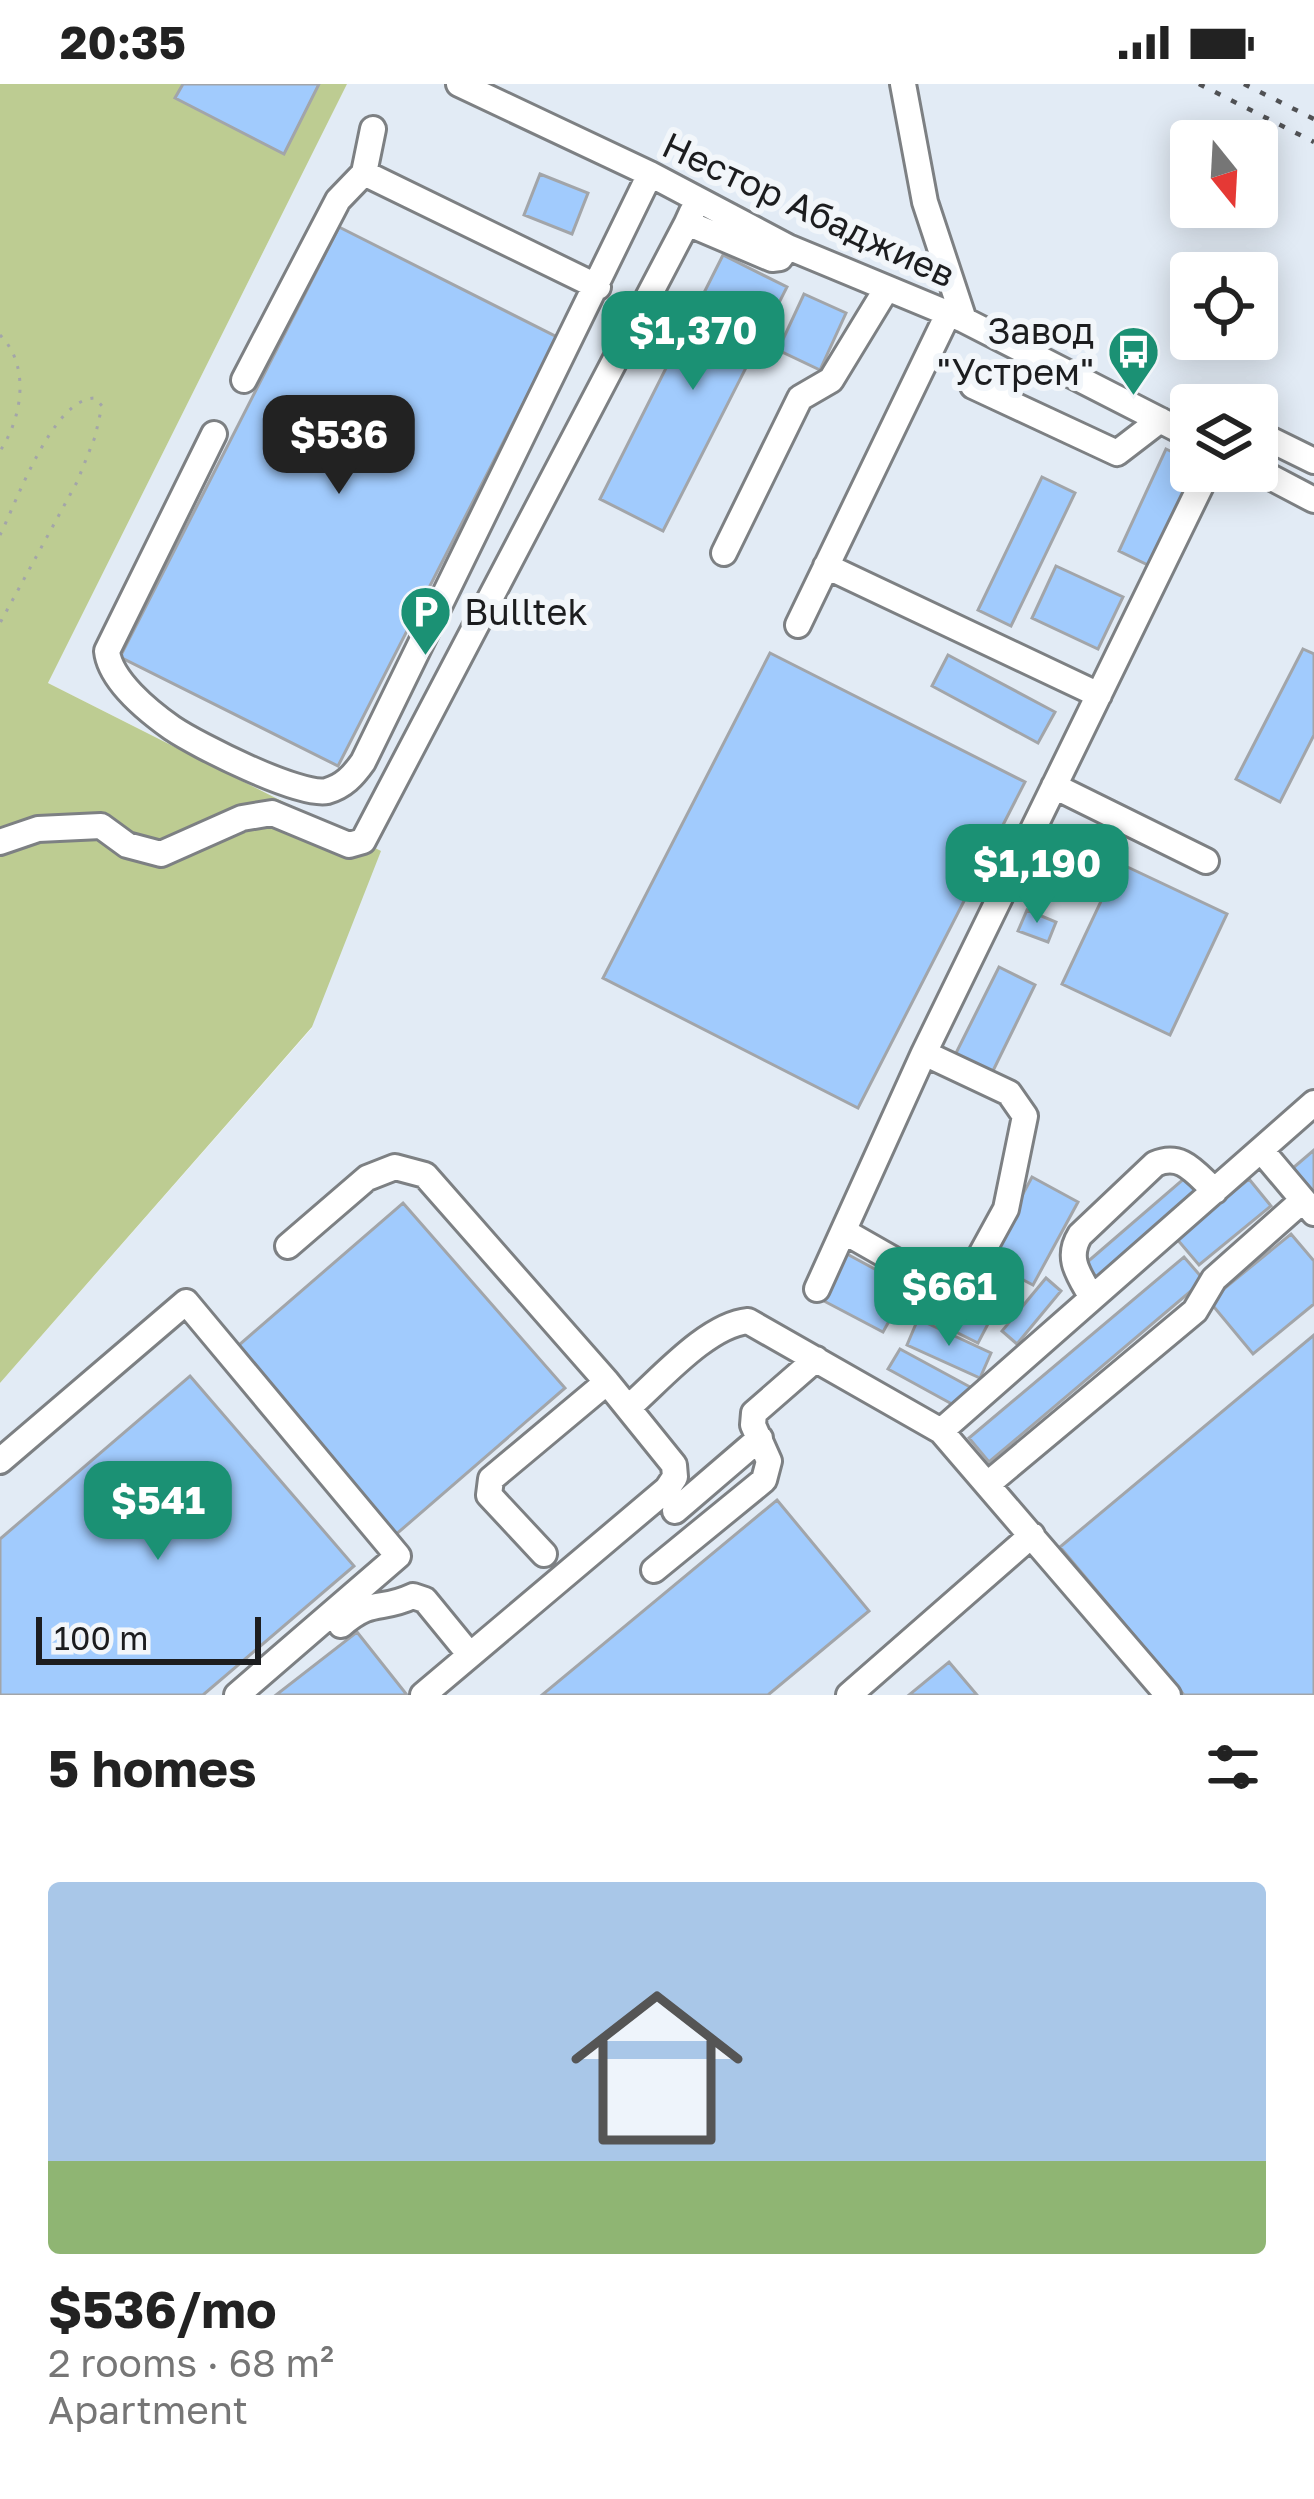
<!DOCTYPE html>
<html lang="en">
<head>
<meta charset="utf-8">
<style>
  body { margin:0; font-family:"Golos Text",sans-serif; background:#f6f6f6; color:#222; height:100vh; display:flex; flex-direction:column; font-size:45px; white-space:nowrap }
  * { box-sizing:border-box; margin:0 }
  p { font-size:39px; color:#767676 }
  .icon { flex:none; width:66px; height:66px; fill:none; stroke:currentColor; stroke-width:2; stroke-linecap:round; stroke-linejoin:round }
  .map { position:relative; height:1611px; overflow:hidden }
  .sheet { display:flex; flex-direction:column; background:#fff; flex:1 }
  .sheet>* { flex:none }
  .needle { width:78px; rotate:162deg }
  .controls { position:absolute; left:1170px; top:36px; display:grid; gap:24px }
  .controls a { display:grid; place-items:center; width:108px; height:108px; border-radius:12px; background:#fff; box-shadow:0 6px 30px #0003; font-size:60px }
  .scale { position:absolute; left:36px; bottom:30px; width:225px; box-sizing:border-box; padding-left:12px; border:6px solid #1c1d1f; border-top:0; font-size:33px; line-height:42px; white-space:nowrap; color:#1c1d1f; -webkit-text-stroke:9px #f2f6fa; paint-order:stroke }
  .price { position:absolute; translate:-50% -102px; padding:0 27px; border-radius:24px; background:#1b9174; color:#fff; font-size:39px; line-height:78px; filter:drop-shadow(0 3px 6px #0008) }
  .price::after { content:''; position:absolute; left:50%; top:72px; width:36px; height:27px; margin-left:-18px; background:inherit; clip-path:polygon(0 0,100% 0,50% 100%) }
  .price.selected { background:#222; color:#fff }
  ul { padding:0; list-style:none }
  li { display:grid; align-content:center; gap:24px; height:636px; padding:0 48px }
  li span { display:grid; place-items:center; height:372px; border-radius:12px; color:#555 }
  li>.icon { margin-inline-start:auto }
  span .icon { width:216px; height:216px; fill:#fffc; stroke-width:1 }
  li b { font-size:51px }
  h2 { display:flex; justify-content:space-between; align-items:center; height:144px; padding:0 48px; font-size:51px }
  .status { display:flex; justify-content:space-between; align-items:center; height:84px; padding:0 60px; background:#fff; direction:ltr }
  .status svg { height:33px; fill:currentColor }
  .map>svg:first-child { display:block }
</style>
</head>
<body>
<div class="status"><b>20:35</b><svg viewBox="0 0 49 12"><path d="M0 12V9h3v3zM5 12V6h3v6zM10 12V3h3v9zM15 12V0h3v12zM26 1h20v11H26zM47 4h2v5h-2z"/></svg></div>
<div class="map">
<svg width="1314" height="1611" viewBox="0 0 1314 1611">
  <rect width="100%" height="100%" fill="#f2f6fa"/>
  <path fill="#e2ebf5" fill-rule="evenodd" d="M347,0H1314V1611H0V1299L312,944L362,757L48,599ZM1191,57H1257V123H1191ZM1191,189H1257V255H1191ZM1191,321H1257V387H1191Z"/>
  <path fill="#bdcc92" d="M0,0H347L48,599L381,767L312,943L0,1299Z"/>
  <path fill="#a1cbfd" stroke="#a2a5a9" stroke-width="3" d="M183,0H319L284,70L175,14Z
    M540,90L588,109L572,150L524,131Z
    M339,143L557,253L338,682L120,573Z
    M723,171L787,203L663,447L600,415Z
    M804,210L846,229L820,286L778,266Z
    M1166,365L1191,377L1194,387L1150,482L1119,467Z
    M1042,393L1075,409L1011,542L978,526Z
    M1056,482L1123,513L1098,565L1032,534Z
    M1303,565L1314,570V651L1280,718L1236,695Z
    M770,569L1025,698L858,1024L603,894Z
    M948,571L1055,628L1038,659L932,602Z
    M1119,779L1227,830L1170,951L1062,900Z
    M1027,826L1056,838L1048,858L1018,847Z
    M999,883L1035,901L989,995L952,977Z
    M1314,1066V1108L1293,1084Z
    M1187,1092L1201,1108L1099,1196L1085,1180Z
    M1032,1093L1078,1118L1033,1201L987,1177Z
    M1249,1095L1271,1122L1199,1181L1176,1154Z
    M403,1119L565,1304L393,1453L231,1268Z
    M1291,1150L1314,1177V1220L1253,1270L1209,1217Z
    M847,1170L908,1203L883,1248L822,1216Z
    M1184,1173L1204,1196L989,1378L969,1354Z
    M985,1183L1011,1196L978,1259L952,1246Z
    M1046,1194L1061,1207L1017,1260L1002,1247Z
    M918,1235L991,1269L980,1294L907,1261Z
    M1314,1251V1611H1184L1060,1463Z
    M900,1265L972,1304L961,1325L888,1285Z
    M190,1292L354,1482L203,1611H0V1455Z
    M777,1416L869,1527L768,1611H542Z
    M357,1548L407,1611H276Z
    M949,1578L977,1611H909Z"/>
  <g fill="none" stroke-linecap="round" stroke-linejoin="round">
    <defs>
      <path id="minor" d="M459,0L650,90L788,163L964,236L1191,352
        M903,0L925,118L964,236
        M364,89L598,203
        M692,128L687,139L772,175L780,174L788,163
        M244,296L338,116L364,89L373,45
        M973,302L1117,369L1160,336
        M1257,349L1314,377
        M214,350L107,567C110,596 148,627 172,644C197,661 300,713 327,707C344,702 353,692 363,678L650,90
        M1257,386L1314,416
        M724,469L800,314L831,296L887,204
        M826,482L1099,611
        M798,541L948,230
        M1054,702L1206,777
        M0,758L38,745L101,742L127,761L161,770L242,734L272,729L349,761L363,757L687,139
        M1261,1066L1314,1129
        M845,1148L952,1209L966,1198L1006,1125L1025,1032L1009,1009L924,969
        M288,1162L367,1094L395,1083L425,1091L607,1298L674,1381L675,1393L667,1405L423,1611
        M817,1205L924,969L1208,387
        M1092,1214C1080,1192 1065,1175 1080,1151L1155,1080C1182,1068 1195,1089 1215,1107
        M629,1323C660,1296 707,1241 748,1237L941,1347L1168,1611
        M941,1347L1314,1019
        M0,1377L186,1218L398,1472L237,1611
        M989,1399L1195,1227L1214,1195L1303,1116
        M675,1427L760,1354
        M544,1470L489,1411L491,1395L607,1298
        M654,1486L764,1396L769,1377L753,1341L754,1329L816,1275
        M341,1541C374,1513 379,1528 413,1512L425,1516L470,1571
        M849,1611L1032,1451"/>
    </defs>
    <use href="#minor" stroke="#7d8083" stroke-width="30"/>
    <path stroke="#a3a5a9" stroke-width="3" stroke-dasharray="3 9" stroke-linecap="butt" d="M0,251C31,282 22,334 0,367
      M0,451C17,417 53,314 95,314L102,322L95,353L77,398L0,539"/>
    <use href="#minor" stroke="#fff" stroke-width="24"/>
    <path stroke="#505154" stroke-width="4.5" stroke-dasharray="6 12" stroke-linecap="butt" d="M1199,0L1314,58
      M1244,0L1314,35"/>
  </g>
  <defs>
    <symbol id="bus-pin" viewBox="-11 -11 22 30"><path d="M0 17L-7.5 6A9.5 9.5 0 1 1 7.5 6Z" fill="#1b9174" stroke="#f2f6fa"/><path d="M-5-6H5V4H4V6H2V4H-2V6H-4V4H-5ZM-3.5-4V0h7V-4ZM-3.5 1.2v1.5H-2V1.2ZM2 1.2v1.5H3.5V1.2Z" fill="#fff"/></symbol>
    <symbol id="parking-pin" viewBox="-11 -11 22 30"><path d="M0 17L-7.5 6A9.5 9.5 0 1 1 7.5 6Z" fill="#1b9174" stroke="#f2f6fa"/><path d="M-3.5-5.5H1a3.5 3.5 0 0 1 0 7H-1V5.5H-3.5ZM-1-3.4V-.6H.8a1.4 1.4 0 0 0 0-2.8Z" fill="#fff"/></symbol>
  </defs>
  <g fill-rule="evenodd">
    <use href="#bus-pin" x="1104" y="238" width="59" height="81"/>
    <use href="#parking-pin" x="396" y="498" width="59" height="81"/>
  </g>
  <g text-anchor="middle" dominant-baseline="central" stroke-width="12" stroke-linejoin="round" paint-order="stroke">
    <g font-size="36" fill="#1c1d1f" stroke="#f2f6fa">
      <text transform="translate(809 125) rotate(25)">Нестор Абаджиев</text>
    </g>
    <g font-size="36" fill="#1c1d1f" stroke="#f2f6fa" text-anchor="end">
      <text x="1094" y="246">Завод<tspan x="1094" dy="41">"Устрем"</tspan></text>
      <text x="464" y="527" text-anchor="start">Bulltek</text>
    </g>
  </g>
</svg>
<div class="controls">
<a><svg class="needle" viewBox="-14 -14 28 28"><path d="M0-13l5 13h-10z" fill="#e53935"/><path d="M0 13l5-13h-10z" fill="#767676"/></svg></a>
<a><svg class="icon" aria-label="locate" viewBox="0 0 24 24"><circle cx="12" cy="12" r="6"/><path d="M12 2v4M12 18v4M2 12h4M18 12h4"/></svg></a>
<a><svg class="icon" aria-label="layers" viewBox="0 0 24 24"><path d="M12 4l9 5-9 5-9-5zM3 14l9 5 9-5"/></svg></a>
</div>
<div class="scale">100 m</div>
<b class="price" style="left:693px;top:309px">$1,370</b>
<b class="price selected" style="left:339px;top:413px">$536</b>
<b class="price" style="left:1037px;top:842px">$1,190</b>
<b class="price" style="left:949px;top:1265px">$661</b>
<b class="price" style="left:158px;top:1479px">$541</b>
</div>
<section class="sheet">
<h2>5 homes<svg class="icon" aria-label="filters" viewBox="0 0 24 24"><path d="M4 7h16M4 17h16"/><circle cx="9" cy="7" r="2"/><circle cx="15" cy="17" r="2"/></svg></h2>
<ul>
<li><span style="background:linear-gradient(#a9c7e8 75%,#8fb573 0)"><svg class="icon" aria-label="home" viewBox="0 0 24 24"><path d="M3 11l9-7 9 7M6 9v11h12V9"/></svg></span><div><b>$536/mo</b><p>2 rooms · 68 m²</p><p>Apartment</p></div></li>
</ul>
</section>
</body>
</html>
